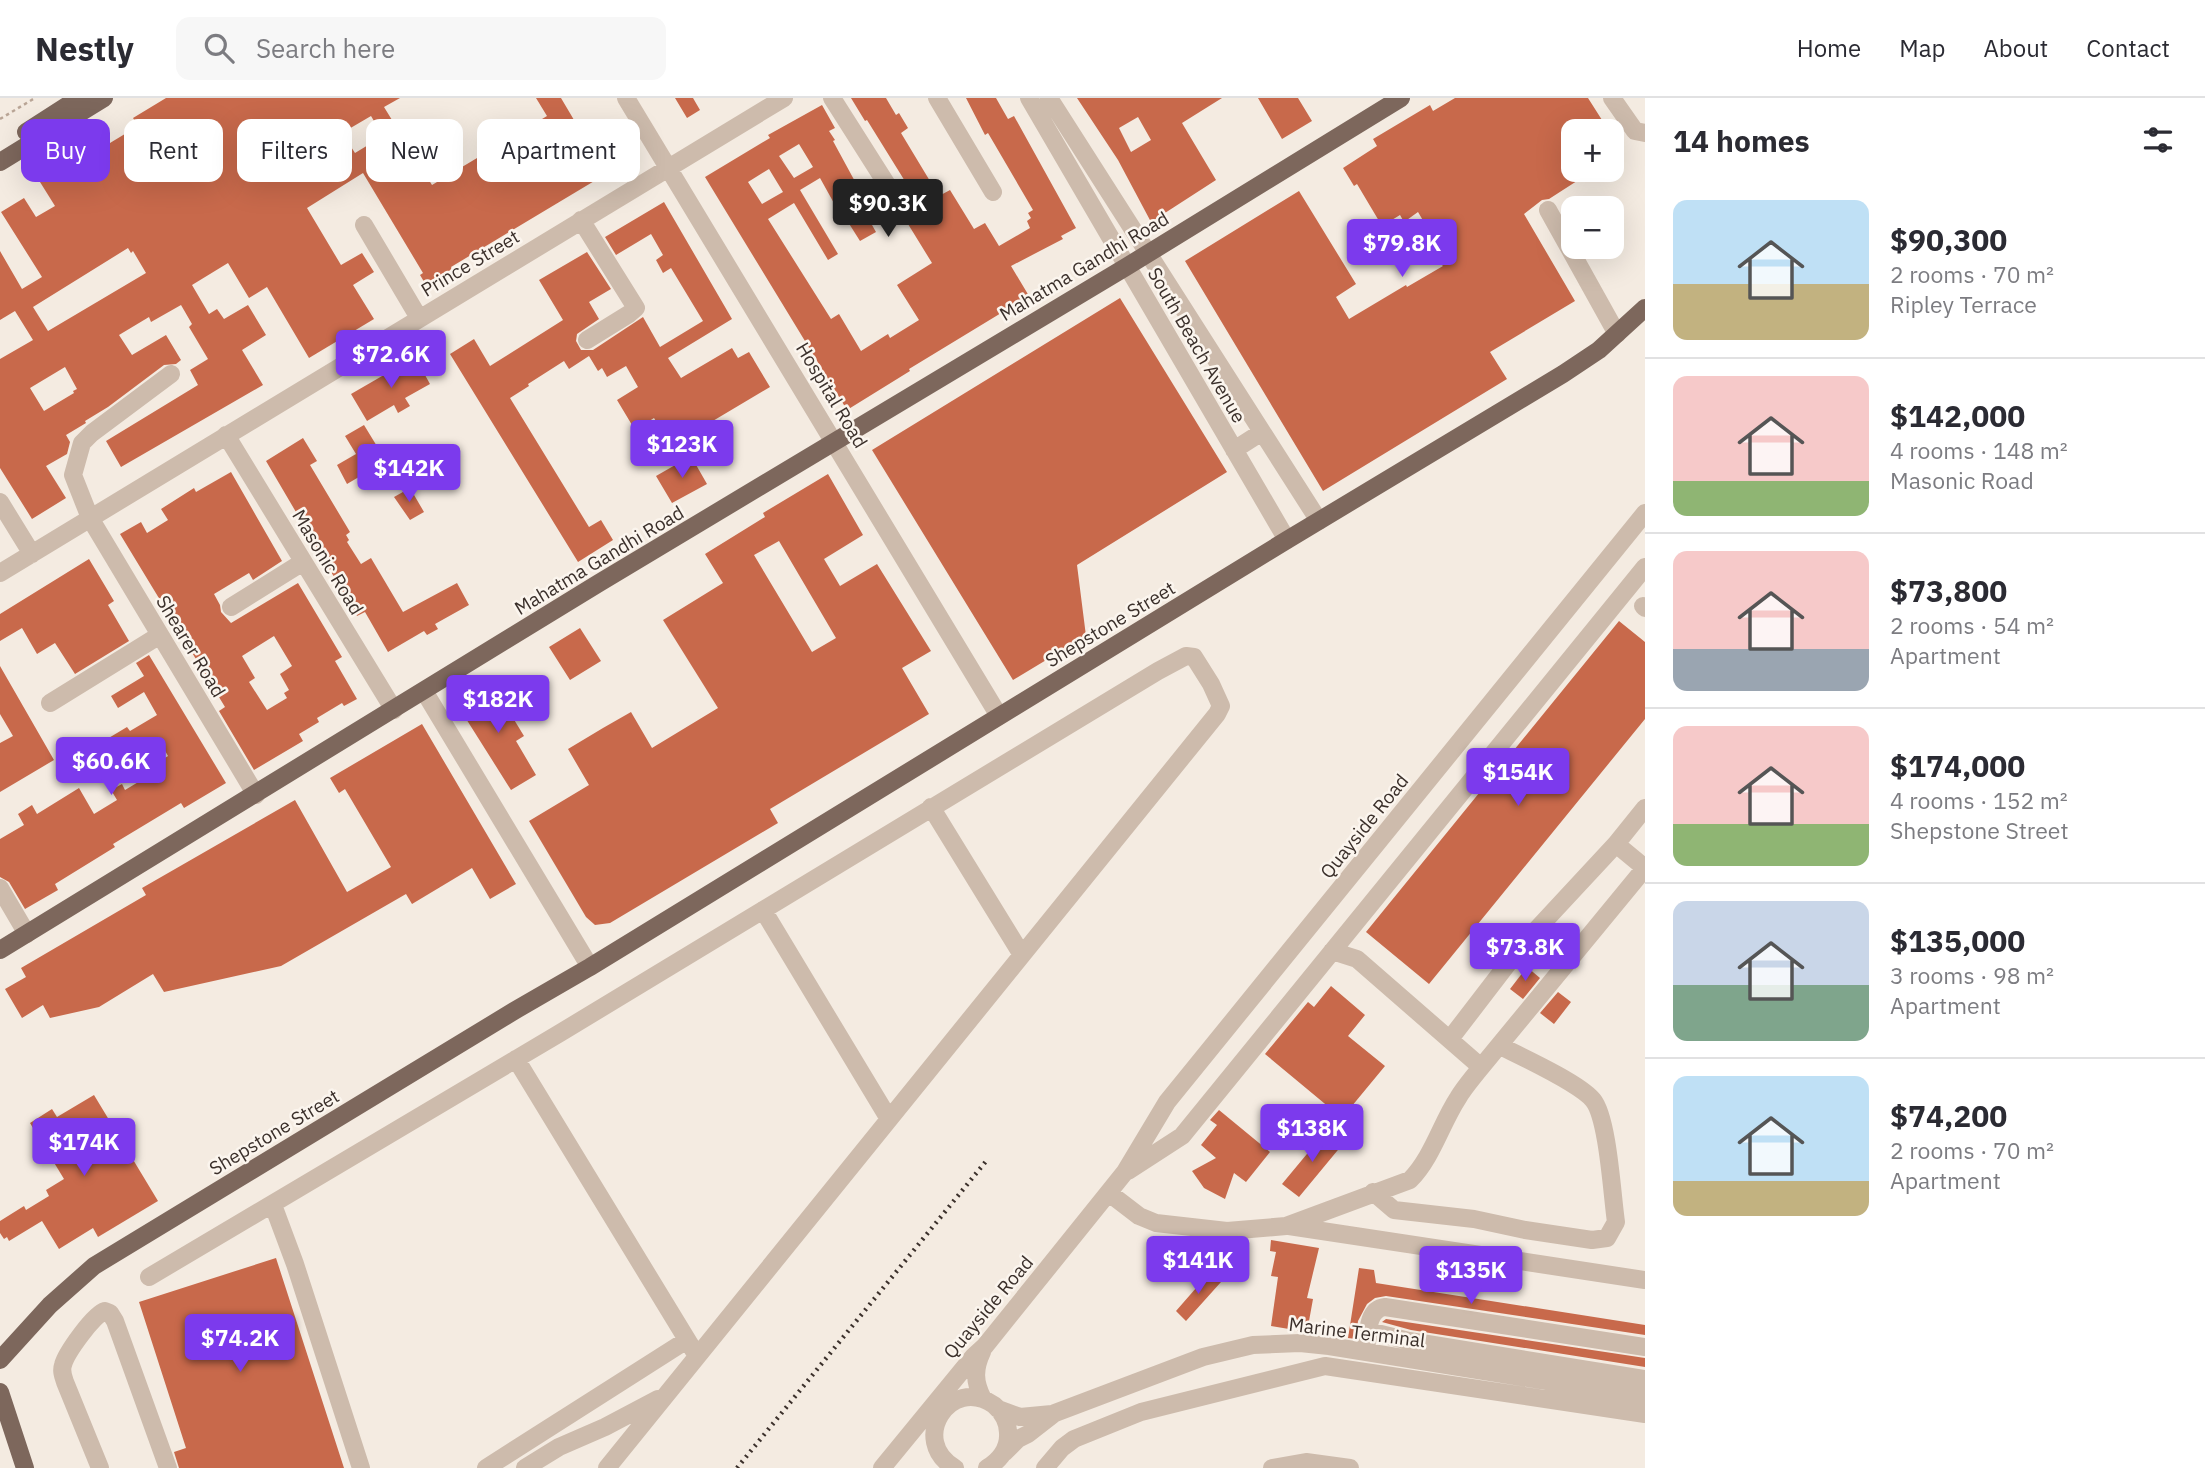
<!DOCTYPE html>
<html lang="en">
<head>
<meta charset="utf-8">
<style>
  body { margin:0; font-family:"IBM Plex Sans",sans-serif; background:#f7f7f7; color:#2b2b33; height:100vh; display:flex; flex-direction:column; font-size:26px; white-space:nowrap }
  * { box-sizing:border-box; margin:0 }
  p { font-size:23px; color:#7c7c81 }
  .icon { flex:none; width:38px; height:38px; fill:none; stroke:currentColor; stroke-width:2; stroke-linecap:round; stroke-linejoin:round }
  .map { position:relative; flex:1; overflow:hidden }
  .panel { display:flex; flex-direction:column; background:#fff; width:560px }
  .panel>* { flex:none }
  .banner { position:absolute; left:21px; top:21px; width:665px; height:63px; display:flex; gap:14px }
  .fabs { position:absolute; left:1561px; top:21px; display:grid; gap:14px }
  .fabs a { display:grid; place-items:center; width:63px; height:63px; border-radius:14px; background:#fff; box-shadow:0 7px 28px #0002; font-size:35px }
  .price { position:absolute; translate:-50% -60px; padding:0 16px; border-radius:7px; background:#7c3aed; color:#fff; font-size:23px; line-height:46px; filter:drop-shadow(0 2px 4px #0008) }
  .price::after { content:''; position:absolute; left:50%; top:42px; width:21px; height:16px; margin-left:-10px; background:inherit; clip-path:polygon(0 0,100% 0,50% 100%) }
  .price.current { background:#222; color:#fff }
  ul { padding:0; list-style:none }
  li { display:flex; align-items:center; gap:21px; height:175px; padding:0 28px }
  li+li { border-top:2px solid #e1e1e2 }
  li span { display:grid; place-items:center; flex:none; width:196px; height:140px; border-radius:14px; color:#555 }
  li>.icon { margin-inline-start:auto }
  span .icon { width:84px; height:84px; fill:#fffc; stroke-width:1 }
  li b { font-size:30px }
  h2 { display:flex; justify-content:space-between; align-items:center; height:84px; padding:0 28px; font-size:30px }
  .tag { padding:0 24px; border-radius:14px; background:#fff; box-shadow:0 7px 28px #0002; font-size:24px; line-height:63px }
  .tag.current { background:#7c3aed; color:#fff }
  header { display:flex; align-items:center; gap:42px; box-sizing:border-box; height:98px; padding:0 35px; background:#fff; border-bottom:2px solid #e1e1e2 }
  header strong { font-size:33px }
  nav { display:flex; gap:38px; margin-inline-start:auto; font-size:24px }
  .search { width:490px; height:63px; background:#f7f7f7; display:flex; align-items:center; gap:18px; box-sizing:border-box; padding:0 24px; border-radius:14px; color:#7c7c81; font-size:26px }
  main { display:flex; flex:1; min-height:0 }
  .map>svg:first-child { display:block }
</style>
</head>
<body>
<header>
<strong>Nestly</strong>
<div class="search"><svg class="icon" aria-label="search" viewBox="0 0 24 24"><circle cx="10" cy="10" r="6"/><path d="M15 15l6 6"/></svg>Search here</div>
<nav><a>Home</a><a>Map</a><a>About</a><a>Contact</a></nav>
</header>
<main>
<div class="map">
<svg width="1645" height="1370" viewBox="0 0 1645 1370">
  <rect width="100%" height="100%" fill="#f4ebe1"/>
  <path fill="#c8694b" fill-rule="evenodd" d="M166,0H400L384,9L432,87L547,18L536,0H561L606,76L451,169L452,171L426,187L420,177L423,175L363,75L307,110L341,167L362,155L374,174L353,187L374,221L309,260L267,189L249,200L228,165L192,187L209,216L217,211L224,221L248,207L266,237L242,252L263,287L121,369L106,343L198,287L190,272L208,261L189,229L192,226L181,207L151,224L149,219L119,237L132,257L166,237L181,262L176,266L164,267L108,309L85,323L86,325L66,337L70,344L67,356L46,368L66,400L32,421L0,370V261L33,242L15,213L0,222V153L22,191L42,179L1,114L24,100L36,119L55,108L40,84L96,50L94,39L103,34L110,45L138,28L133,20ZM371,18L383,38L355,55L342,35ZM128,150L131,155L133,153L146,175L48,233L33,209ZM65,269L77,291L73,293L74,295L44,313L30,290Z
    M675,0H693L700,12L687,20Z
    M851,0H886L896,17L899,15L908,30L901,35L939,98L950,92L974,131L985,125L999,148L1030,130L1027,123L1031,120L1028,115L1033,112L988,35L985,37L966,0H996L1008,21L1014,18L1076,130L1061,138L1063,141L1011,168L1029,198L909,271L910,273L847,312L705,79L770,40L768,37L822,7L835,30L829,33L835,42L833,43L877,124L872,127L876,134L860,143L848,124L845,125L820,80L800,92L838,156L828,162L794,105L768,121L831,221L839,216L861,253L888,236L890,240L919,222L897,187L932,165L908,126L915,121L916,112L921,109L867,22L865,23ZM799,46L813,69L794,80L779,58ZM769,71L783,94L762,106L748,84Z
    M1077,0H1222L1182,25L1216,82L1151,124L1118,62ZM1138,19L1151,42L1131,54L1119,30Z
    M1258,0H1298L1312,23L1282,41Z
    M1455,0H1588L1609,33H1573V72H1594L1549,101L1542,102L1524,116L1575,203L1490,254L1507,281L1323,393L1185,163L1299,93L1356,186L1336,199L1349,221L1406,187L1407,189L1443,168L1441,166L1447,163L1418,114L1404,124L1400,117L1382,128L1357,86L1354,88L1343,70L1377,48L1373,41L1430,7L1433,13Z
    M664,104L732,221L668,260L681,280L732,250L738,260L749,254L770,289L696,333L705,346L683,360L668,336L665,338L654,320L635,332L617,302L638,289L626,268L607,279L602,270L598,273L589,258L569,271L564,263L528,286L529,288L510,300L589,429L601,422L613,442L578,464L450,256L474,241L490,268L563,222L539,182L587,154L611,191L589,204L599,221L577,236L576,243L581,252H593L643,219L660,249L703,223L671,170L663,175L656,162L663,157L651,136L616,157L605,139Z
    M1120,200L1227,374L1077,467L1086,538L1013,582L872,352Z
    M415,259L430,286L405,300L410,308L398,315L394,307L367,323L351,296Z
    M364,327L386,363L347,386L337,367L356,356L345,338Z
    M303,340L317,363L310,367L350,434L346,437L349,442L347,444L361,466L371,460L403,514L457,485L469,507L435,526L438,531L427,537L424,533L388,554L365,514L357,518L266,363Z
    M691,358L707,386L672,405L656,378Z
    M231,374L282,463L253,482L249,475L214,496L220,507L221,514L231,525L298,485L342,559L335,563L357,601L344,608L342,605L317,620L319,624L299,636L303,643L254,672L219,613L225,609L120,436L141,424L147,435L168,422L161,411L194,390L196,394ZM274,538L292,568L280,576L289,592L284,595L287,600L267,612L249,584L255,580L242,558Z
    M828,376L863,437L824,461L840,488L877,466L931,553L902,570L929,616L770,711L778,725L610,825L595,827L586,819L529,723L589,687L568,651L603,630L631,614L652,650L718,610L663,522L723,485L705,456L765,419L763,415ZM779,443L836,540L812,554L754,457Z
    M410,390L424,414L410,422L394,399Z
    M89,461L114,503L108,507L129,543L75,576L55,545L37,556L22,530L0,543V516Z
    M1619,523L1645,544V621L1429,886L1366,834Z
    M580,530L601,563L570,582L549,549Z
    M149,557L226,685L184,710L181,705L113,746L115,749L55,786L58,792L25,811L9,784L0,779V741L24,727L18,716L32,707L37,716L79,690L94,716L117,702L111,692L122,686L125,692L160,671L157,665L168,658L157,639L94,676L82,656L127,629L130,633L157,617L144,594L118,610L111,598L144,578L136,565Z
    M0,568L54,662L0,694V645L13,638L0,616Z
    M493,587L524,638L516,643L536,677L511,692L458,608Z
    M422,626L516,786L490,801L472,770L412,806L406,796L281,868L164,894L153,876L99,909L50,920L43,907L22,920L5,891L26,879L21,870L146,797L142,790L295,702L347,794L391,769L345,691L339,695L330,680Z
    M1527,869L1540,880L1523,901L1510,891Z
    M1331,888L1365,917L1348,938L1385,968L1342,1020L1265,956L1308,904L1314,909Z
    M1558,894L1571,904L1554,926L1540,915Z
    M94,997L158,1103L98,1139L93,1130L59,1151L42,1123L9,1143L7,1139L4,1141L0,1135V1123L24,1108L26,1112L49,1098L46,1092L64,1081L30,1025L52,1011L57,1019Z
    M1219,1012L1270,1054L1246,1084L1234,1075L1225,1101L1204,1090L1192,1073L1216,1060L1201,1047L1217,1027L1210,1022Z
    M1326,1033L1342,1047L1299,1099L1282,1086Z
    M1271,1142L1319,1150L1307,1200L1313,1201L1307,1234L1271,1228L1278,1179L1271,1178L1276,1154L1270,1153Z
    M276,1160L344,1370H179L174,1354L186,1350L139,1204Z
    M1359,1170L1374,1172L1376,1185L1645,1227V1237L1386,1198L1375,1200L1367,1206L1358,1223L1356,1241L1348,1240Z
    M1210,1174L1221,1184L1186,1223L1176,1213Z
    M1386,1221L1645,1260V1269L1411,1232L1382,1224Z"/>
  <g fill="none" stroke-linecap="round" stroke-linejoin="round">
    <path stroke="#b9a596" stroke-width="2.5" stroke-dasharray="3.5 3.5" stroke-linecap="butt" d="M0,21L35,0"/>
    <path stroke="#cdbbac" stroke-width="18" d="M626,0L999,618
      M832,0L905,115
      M937,0L993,94
      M1029,0L1287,442
      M1049,0L1319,423
      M1612,0L1635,33L1645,35
      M1548,112L1617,236
      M581,122L636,210L629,216L587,242
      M364,127L419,220
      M171,276L92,335L82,345L73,377L90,420L256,697
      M226,337L394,612
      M1234,352L1262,334
      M0,404L32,456
      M0,475L784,0
      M1643,508L1645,510
      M231,509L303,464
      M424,593L590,869
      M50,605L160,537
      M931,709L1022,857
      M1616,746L1645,770
      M0,790L27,836
      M763,812L889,1021
      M1332,853L1357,861L1481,969
      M1450,941L1523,846L1616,746L1645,710
      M516,961L697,1258
      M1128,1073L1182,1038L1645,469
      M1373,1094L1394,1112L1474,1121L1525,1132L1592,1142L1607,1140L1616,1124C1612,1097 1608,1020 1593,1002C1579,985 1522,959 1500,948
      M1109,1095L1139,1118L1156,1125L1227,1133L1286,1128L1410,1082C1432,1060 1441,1026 1458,1000C1464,990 1471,982 1478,973L1645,770
      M273,1107L295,1166L361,1370
      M1289,1128L1645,1182
      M149,1179L560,935L1158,573L1186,558L1194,559L1211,586L1221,608L1217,616L607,1370
      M1369,1233L1409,1243L1645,1281
      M982,1254C974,1271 974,1284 983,1301
      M1366,1254C1368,1238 1366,1211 1385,1209L1645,1249
      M998,1311L1020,1319L1052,1316
      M1004,1355L1018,1341L1028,1336L1055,1315L1203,1259L1253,1247L1300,1245L1329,1248L1645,1299
      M100,1370L65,1284C63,1278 61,1273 63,1267C66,1255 94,1216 105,1213L110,1215L115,1223L168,1370
      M486,1370L687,1242
      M525,1370L559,1349L605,1329L658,1301
      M882,1370L973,1259L985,1248L1125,1074L1167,1004L1645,415
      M955,1370C908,1343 950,1276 994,1307C1002,1314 1008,1324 1008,1335C1009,1351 1000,1362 987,1370
      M1045,1370L1062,1350L1074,1341L1141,1314L1325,1268L1645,1316
      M1272,1370L1306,1364L1350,1370"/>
    <path stroke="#7d675c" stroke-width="18" d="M26,34L79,0
      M0,64L104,0
      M0,852L599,485L1126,169L1401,0
      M0,1262L50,1207L94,1168L514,913L590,869L1287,442L1563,276L1599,252L1645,210
      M0,1294L25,1370"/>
    <path stroke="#3b302b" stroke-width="4.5" stroke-dasharray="2 5" stroke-linecap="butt" d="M737,1370L987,1062"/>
  </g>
  <g text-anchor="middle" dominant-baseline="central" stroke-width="5" stroke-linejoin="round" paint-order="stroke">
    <g font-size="19" fill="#3b302b" stroke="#fbf5ee">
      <text transform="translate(470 165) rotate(-31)">Prince Street</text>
      <text transform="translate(1084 168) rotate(-31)">Mahatma Gandhi Road</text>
      <text transform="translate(1197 247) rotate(60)">South Beach Avenue</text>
      <text transform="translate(832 297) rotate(59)">Hospital Road</text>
      <text transform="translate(599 462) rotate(-31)">Mahatma Gandhi Road</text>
      <text transform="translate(328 464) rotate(59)">Masonic Road</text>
      <text transform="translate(1110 526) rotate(-31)">Shepstone Street</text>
      <text transform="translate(191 548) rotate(59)">Shearer Road</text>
      <text transform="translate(1364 728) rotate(-51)">Quayside Road</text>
      <text transform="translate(274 1034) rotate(-31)">Shepstone Street</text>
      <text transform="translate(988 1209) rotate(-50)">Quayside Road</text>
      <text transform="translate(1357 1234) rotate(7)">Marine Terminal</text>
    </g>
  </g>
</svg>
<div class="fabs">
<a>+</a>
<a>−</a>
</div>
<b class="price current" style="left:888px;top:141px">$90.3K</b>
<b class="price" style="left:1402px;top:181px">$79.8K</b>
<b class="price" style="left:391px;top:292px">$72.6K</b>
<b class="price" style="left:682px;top:382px">$123K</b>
<b class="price" style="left:409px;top:406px">$142K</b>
<b class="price" style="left:498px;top:637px">$182K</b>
<b class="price" style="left:111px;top:699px">$60.6K</b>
<b class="price" style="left:1518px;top:710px">$154K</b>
<b class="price" style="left:1525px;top:885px">$73.8K</b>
<b class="price" style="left:1312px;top:1066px">$138K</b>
<b class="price" style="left:84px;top:1080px">$174K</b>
<b class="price" style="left:1198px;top:1198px">$141K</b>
<b class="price" style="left:1471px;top:1208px">$135K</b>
<b class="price" style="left:240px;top:1276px">$74.2K</b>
<div class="banner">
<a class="tag current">Buy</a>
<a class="tag">Rent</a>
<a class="tag">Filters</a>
<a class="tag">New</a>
<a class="tag">Apartment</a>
</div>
</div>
<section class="panel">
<h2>14 homes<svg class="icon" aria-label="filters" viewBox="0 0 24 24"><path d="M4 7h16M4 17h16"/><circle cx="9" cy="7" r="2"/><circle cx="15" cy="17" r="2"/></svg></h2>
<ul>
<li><span style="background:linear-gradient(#bfe0f5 60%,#c2b280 0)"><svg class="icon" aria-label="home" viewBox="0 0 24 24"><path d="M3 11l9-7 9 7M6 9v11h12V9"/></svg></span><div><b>$90,300</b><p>2 rooms · 70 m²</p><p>Ripley Terrace</p></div></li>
<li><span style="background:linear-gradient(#f6c9c9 75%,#8fb573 0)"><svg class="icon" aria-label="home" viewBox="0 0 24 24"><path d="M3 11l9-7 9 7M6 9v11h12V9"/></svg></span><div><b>$142,000</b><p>4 rooms · 148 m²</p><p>Masonic Road</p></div></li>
<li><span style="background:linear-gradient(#f6c9c9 70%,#9aa5b1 0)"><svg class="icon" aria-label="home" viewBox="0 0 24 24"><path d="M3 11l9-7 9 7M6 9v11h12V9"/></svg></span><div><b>$73,800</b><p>2 rooms · 54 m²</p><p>Apartment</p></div></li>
<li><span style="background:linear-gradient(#f6c9c9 70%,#8fb573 0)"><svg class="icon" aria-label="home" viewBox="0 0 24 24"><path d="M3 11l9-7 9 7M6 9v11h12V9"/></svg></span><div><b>$174,000</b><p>4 rooms · 152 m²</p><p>Shepstone Street</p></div></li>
<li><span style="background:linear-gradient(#c9d6e8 60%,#7fa58c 0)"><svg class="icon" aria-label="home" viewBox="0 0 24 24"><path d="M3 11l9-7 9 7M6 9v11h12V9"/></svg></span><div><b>$135,000</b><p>3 rooms · 98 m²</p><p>Apartment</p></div></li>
<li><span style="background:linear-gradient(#bfe0f5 75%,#c2b280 0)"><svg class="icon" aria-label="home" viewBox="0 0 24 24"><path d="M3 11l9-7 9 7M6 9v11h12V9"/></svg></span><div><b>$74,200</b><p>2 rooms · 70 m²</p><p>Apartment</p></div></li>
</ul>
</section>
</main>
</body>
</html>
